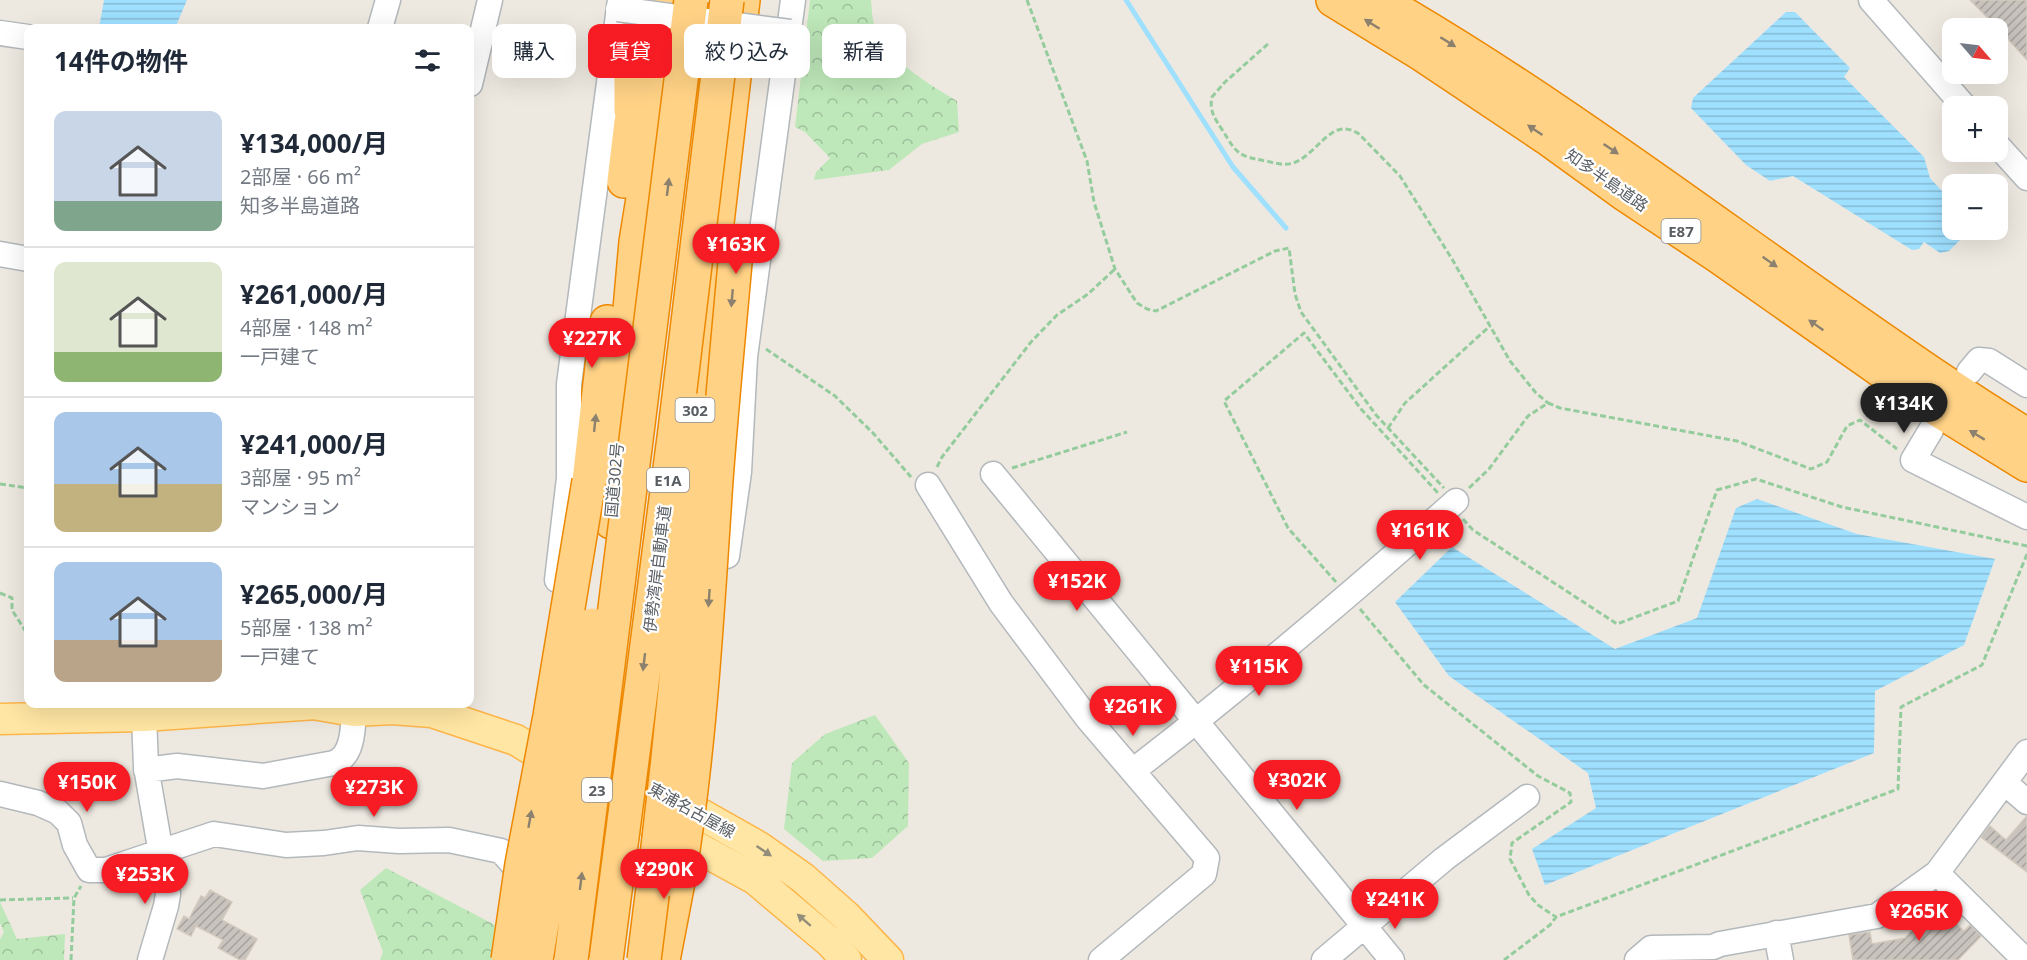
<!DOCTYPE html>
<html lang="ja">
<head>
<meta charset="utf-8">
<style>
  body { margin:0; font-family:"Noto Sans","Noto Sans JP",sans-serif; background:#f2f2f3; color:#1f2937; height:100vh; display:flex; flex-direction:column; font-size:22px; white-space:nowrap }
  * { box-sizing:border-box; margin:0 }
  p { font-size:20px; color:#747a83 }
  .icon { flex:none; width:33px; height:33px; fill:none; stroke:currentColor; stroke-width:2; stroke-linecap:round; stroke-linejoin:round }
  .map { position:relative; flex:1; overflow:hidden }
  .sheet { position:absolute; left:24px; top:24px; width:450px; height:684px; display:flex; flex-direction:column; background:#fff; border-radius:12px; box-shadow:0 6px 24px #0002 }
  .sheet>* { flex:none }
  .banner { position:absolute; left:492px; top:24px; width:570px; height:54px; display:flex; gap:12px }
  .needle { width:39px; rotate:118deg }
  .controls { position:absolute; left:1942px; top:18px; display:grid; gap:12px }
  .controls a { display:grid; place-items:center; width:66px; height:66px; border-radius:12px; background:#fff; box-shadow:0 6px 24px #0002; font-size:30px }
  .price { position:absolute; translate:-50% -51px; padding:0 14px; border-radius:21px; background:#f71c24; color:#fff; font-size:20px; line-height:39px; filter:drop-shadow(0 2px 3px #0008) }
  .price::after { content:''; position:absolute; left:50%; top:36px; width:18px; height:14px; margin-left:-9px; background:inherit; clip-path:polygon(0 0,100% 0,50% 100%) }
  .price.active { background:#222; color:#fff }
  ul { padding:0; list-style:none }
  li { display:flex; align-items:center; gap:18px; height:150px; padding:0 30px }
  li+li { border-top:2px solid #e0e1e3 }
  li span { display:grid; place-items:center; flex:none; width:168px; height:120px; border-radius:12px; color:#555 }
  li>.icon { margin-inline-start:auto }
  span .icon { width:72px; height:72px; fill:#fffc; stroke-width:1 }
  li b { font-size:26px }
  h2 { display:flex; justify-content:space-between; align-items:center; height:72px; padding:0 30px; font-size:26px }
  .tag { padding:0 21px; border-radius:12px; background:#fff; box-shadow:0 6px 24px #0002; font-size:21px; line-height:54px }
  .tag.active { background:#f71c24; color:#fff }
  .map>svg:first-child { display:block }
</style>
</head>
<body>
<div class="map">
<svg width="2027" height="960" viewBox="0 0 2027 960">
  <defs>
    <pattern id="forest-crowns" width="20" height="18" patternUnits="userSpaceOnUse" patternTransform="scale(1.5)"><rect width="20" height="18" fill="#bfe8ba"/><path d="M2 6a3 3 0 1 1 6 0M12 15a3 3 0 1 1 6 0" fill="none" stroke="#9ebf9b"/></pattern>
    <pattern id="water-rules" width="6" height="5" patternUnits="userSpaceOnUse" patternTransform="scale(1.5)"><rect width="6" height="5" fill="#9fe0ff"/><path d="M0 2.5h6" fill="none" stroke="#85b9d2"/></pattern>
    <pattern id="building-hatch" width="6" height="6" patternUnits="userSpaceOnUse" patternTransform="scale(1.5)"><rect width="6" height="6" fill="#c8c3bd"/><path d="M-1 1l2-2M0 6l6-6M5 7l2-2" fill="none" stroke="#a5a29d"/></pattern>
  </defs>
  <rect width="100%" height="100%" fill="#eee9e0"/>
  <path fill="url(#forest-crowns)" d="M810,0H871C872,10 872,23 877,32C893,64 928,83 957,101L959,132L922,144L889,170L814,180L816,172L830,158L805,132L795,127Z
    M875,715L909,763L908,826L872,858L823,861L784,829L792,763L825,734Z
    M386,868L499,927L497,960H380L383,952L360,890Z
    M0,902L17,939L65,934L64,960H0V939L4,932L0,923Z"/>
  <path fill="url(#water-rules)" d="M104,0H187L175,28H99Z
    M1786,12H1795L1850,68L1844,77L1924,157L1930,178L1953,203V230H1970L1949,251L1940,253L1924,242L1919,249L1912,250L1793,176L1770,181L1746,165L1691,108L1693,98Z
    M1757,499L1857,534L1995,559L1964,645L1875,691L1874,753L1545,885L1532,849L1596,808L1588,773L1449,676L1395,602L1452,547L1615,649L1697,618L1736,508Z"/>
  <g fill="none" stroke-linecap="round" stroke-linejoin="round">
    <path stroke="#9fe0ff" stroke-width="5" d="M1126,0L1233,167L1286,228"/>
  </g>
  <path fill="url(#building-hatch)" stroke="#d3cabe" stroke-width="1.5" d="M1970,0H2027V60L1998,28Z
    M2027,816V872L1981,837L1990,826L2006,840Z
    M210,890L232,902L222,920L257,939L245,960H240L218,948L223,940L196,926L191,936L177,929L184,916L189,919L201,896L205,898Z
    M1936,905L1964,931L1970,925L1981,936L1958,960H1853L1849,935L1870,932L1872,944L1905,938Z"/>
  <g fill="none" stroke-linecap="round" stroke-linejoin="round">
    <defs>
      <path id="minor" d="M1871,0L1964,106
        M380,28L388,0
        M0,33L28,37
        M470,84L490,0
        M1998,146L2027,178
        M0,254L28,259
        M1969,372L1979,360L1989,361L2027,385
        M1931,430L1913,460L2027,517
        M993,474L1392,960
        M928,485L1001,603L1088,719L1207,858L1204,874L1101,960
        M727,556L739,472L745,357L793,0
        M557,580L569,478V384L620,0
        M144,716L146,767L168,894L166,906L150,960
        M146,770L177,766L263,776L334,763C353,756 353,729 354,711
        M1134,770C1245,684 1351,594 1456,501
        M2005,783L2027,802
        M0,794L38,803L58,812L69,823L75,845L89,870H106L214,834L286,845L324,843L358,838L399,841L449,840L501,851L528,881
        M1937,873L2025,960
        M1776,933L1781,960
        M1324,960L1444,859L1527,797
        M1637,960L1651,948L1713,947L1720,944L1877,916L1937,873L2027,752"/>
      <path id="major" d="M313,704L354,711L392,709L432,712L516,740L649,821L755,879L831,943L846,960
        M0,719L144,716L316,704
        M576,748L653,787L759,847L803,878L846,916L888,960"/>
      <path id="highway" d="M1333,0L1423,55L1547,138L1623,193L1718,256L1933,407L2027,465
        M1380,0C1547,96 1700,213 1857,322C1913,361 1969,400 2027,435
        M631,111V71L644,0
        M624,181L631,122L651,79
        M692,437L743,0
        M589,481L607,322
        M611,522L636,242L675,0
        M663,960L678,882"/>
    </defs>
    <use href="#minor" stroke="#b3b8bc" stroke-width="27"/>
    <use href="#major" stroke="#fdb64a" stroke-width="33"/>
    <use href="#highway" stroke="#e80" stroke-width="36"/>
    <path stroke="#94cc9d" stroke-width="3" stroke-dasharray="6 3" stroke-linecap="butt" d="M1027,0L1087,161L1094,202L1115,269L1137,303L1147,309L1156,311L1275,251L1289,248L1295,294L1301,312L1376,415L1444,488
      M1268,44L1225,82L1212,97C1209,111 1215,119 1223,131C1237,154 1238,156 1266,161C1275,163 1284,166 1293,163C1318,155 1331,115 1359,134L1400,176L1452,259L1510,361L1536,393L1548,403
      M766,349L835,396L873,433L911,477
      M1388,428L1405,403L1490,326
      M937,467L942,457L1031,342L1057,315L1088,294L1115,269
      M1012,468L1127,432
      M0,484L28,488
      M1469,488L1489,469L1528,416L1548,403L1560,408L1737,441L1811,469L1827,462L1847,426L1860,420L1897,449
      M1463,519L1473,530L1617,624L1678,601L1717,490L1756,479L1842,507L2027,546
      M1336,582L1288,528L1224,401L1304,333L1361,409L1438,493
      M0,593L12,598V610L28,635
      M1360,609L1424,685L1538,776L1570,793L1571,802L1512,843L1510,859L1529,895L1538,905L1556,917
      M0,900L73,898
      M71,960L74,898L81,886
      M1504,960L1550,925L1556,917L1898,789L1901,707L1982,665L2027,554"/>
    <use href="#minor" stroke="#fff" stroke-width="24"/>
    <use href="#major" stroke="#ffe6a4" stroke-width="30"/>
    <use href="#highway" stroke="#ffd286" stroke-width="33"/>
    <defs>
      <path id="minor-bridge" d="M618,9L790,32"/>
      <path id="highway-bridge" d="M678,882C700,749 707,615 716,480C722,400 730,320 737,240
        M508,960L522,864L550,716L589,481
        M536,960L592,625
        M571,960L691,0
        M606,960L675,430L727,0
        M644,960C668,777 686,594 698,410"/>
    </defs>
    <use href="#minor-bridge" stroke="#b3b8bc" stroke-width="27" stroke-linecap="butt"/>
    <use href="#highway-bridge" stroke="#e80" stroke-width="36" stroke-linecap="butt"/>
    <use href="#minor-bridge" stroke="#fff" stroke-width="24"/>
    <use href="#highway-bridge" stroke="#ffd286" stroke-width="33"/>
  </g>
  <defs><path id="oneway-solid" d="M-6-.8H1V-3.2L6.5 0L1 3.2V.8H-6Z" transform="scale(1.5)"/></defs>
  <g fill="#8b816e">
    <use href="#oneway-solid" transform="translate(1372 24) rotate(-148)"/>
    <use href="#oneway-solid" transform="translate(1448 42) rotate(32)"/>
    <use href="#oneway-solid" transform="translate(1535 130) rotate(-146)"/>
    <use href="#oneway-solid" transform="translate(1611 149) rotate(34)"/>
    <use href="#oneway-solid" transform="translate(668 187) rotate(-83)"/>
    <use href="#oneway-solid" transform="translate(1770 262) rotate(35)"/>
    <use href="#oneway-solid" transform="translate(732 298) rotate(95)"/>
    <use href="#oneway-solid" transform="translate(1816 325) rotate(-145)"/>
    <use href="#oneway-solid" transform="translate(595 423) rotate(-84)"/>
    <use href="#oneway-solid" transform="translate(1977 435) rotate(-149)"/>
    <use href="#oneway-solid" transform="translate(709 598) rotate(94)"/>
    <use href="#oneway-solid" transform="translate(644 662) rotate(97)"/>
    <use href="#oneway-solid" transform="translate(530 819) rotate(-80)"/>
    <use href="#oneway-solid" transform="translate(581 881) rotate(-83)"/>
  </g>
  <g fill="#938e7a">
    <use href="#oneway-solid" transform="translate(764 851) rotate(34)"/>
    <use href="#oneway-solid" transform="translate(804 920) rotate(-139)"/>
  </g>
  <g text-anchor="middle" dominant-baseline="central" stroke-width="4.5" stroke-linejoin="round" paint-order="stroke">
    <g fill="#fff" stroke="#8b8e92" stroke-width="1.5">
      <rect x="1661.5" y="219" width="39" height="24" rx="4.5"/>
      <rect x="675.5" y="398" width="39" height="24" rx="4.5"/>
      <rect x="647" y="468" width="42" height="24" rx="4.5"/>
      <rect x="582" y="778" width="30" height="24" rx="4.5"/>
    </g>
    <g font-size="15" font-weight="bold" fill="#595e63">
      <text x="1681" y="231">E87</text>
      <text x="695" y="410">302</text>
      <text x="668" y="480">E1A</text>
      <text x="597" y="790">23</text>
    </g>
    <g font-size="16" fill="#595e63" stroke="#fff">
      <text transform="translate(1607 180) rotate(35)">知多半島道路</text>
      <text transform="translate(614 480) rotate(-85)">国道302号</text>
      <text transform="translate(657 569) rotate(-83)">伊勢湾岸自動車道</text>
      <text transform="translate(692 810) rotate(29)">東浦名古屋線</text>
    </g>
  </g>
</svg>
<div class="controls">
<a><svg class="needle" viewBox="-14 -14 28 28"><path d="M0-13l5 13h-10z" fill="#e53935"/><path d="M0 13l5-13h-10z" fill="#747a83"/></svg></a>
<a>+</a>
<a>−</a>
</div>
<b class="price" style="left:736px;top:275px">¥163K</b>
<b class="price" style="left:592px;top:369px">¥227K</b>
<b class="price active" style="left:1904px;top:434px">¥134K</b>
<b class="price" style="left:1420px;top:561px">¥161K</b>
<b class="price" style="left:1077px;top:612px">¥152K</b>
<b class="price" style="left:1259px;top:697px">¥115K</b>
<b class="price" style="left:1133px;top:737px">¥261K</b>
<b class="price" style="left:1297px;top:811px">¥302K</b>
<b class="price" style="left:87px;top:813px">¥150K</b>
<b class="price" style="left:374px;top:818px">¥273K</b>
<b class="price" style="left:664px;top:900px">¥290K</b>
<b class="price" style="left:145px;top:905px">¥253K</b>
<b class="price" style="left:1395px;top:930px">¥241K</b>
<b class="price" style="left:1919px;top:942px">¥265K</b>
<div class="banner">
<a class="tag">購入</a>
<a class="tag active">賃貸</a>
<a class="tag">絞り込み</a>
<a class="tag">新着</a>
</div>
<section class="sheet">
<h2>14件の物件<svg class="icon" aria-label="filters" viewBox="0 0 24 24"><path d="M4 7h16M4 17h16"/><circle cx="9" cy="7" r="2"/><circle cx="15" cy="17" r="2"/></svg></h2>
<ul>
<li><span style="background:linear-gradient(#c9d6e8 75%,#7fa58c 0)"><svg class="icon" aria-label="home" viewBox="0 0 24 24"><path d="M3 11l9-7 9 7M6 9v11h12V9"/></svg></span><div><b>¥134,000/月</b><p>2部屋 · 66 m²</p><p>知多半島道路</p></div></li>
<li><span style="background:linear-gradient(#dfe7d0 75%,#8fb573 0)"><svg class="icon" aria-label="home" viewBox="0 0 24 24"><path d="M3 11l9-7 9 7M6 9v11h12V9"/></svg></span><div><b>¥261,000/月</b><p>4部屋 · 148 m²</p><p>一戸建て</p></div></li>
<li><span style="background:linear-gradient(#a9c7e8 60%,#c2b280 0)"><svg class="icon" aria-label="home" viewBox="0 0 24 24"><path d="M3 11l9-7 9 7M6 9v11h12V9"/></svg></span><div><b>¥241,000/月</b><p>3部屋 · 95 m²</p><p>マンション</p></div></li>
<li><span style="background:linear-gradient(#a9c7e8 65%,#b9a48a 0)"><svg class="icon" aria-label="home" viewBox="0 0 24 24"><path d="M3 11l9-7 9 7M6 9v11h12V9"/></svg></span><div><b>¥265,000/月</b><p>5部屋 · 138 m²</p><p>一戸建て</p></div></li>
</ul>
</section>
</div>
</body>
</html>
